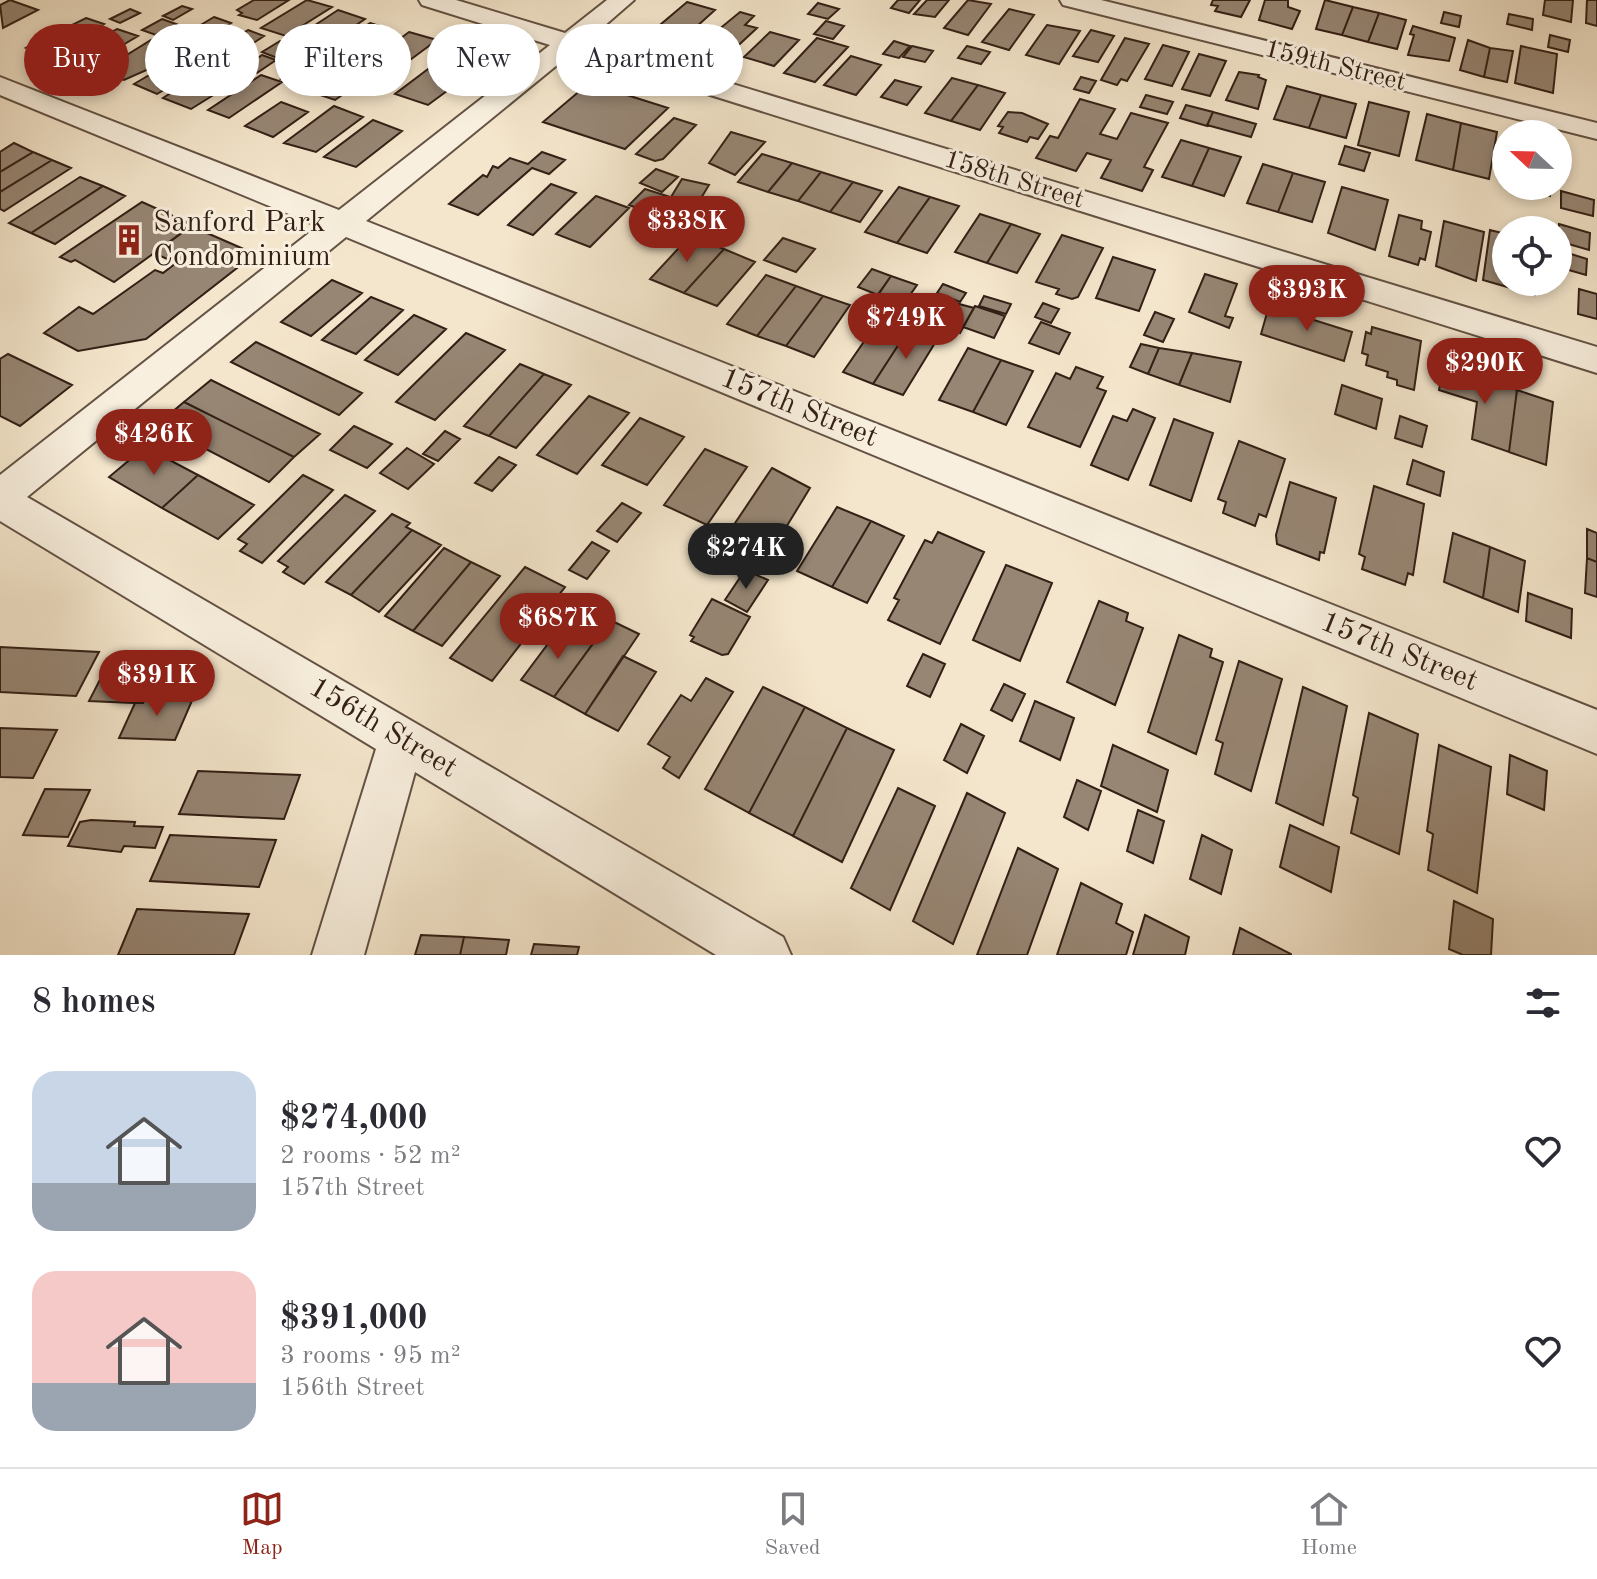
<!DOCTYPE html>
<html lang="en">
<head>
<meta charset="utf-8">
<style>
  body { margin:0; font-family:"Old Standard TT",serif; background:#f2f2f3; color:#2b2b33; height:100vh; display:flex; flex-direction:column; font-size:30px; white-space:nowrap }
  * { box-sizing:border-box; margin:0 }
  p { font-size:26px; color:#7c7c81 }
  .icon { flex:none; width:44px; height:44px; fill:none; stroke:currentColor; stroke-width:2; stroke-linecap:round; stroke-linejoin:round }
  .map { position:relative; height:955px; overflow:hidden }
  .details { display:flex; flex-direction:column; background:#fff; flex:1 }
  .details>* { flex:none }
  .guide { position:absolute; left:24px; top:24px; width:800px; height:72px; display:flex; gap:16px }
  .needle { width:52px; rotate:292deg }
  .fabs { position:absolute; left:1492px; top:120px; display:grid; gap:16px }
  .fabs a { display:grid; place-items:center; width:80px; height:80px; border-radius:50%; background:#fff; box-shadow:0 4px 12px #0003; font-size:40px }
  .price { position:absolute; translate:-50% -68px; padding:0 18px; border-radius:28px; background:#8f2418; color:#fff; font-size:26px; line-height:52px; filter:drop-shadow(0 2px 4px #0008) }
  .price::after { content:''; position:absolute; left:50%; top:48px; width:24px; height:18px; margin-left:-12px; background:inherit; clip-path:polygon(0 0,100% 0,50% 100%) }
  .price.on { background:#222; color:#fff }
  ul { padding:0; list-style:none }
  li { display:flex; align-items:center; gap:24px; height:200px; padding:0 32px }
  li span { display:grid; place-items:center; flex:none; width:224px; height:160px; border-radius:24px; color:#555 }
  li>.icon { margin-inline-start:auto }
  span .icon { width:96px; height:96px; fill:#fffc; stroke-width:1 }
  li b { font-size:34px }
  h2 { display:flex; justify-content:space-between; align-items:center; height:96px; padding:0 32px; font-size:34px }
  .chip { padding:0 28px; border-radius:36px; background:#fff; box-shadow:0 4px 12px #0003; font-size:28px; line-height:72px }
  .chip.on { background:#8f2418; color:#fff }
  .dock { display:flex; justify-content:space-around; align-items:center; height:112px; border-top:2px solid #e1e1e2; background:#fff; font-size:22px; color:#7c7c81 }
  .dock a { display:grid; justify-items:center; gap:4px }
  .dock .on { color:#8f2418 }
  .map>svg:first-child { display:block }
</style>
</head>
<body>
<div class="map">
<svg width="1597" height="955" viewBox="0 0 1597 955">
  <rect width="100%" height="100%" fill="#f4e6cc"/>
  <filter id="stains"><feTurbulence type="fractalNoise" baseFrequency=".0025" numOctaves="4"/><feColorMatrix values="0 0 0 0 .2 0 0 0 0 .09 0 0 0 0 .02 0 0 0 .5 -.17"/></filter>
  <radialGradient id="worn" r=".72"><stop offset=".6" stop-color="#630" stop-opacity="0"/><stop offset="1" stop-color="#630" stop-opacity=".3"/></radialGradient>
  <path fill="#978674" stroke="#331f15" stroke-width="2" d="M10,0L38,10L3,28L0,5Z
    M254,0H289L257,20L239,15L242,13L237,10Z
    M307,0L332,7L286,36L261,28Z
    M898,0H920L909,13L891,8Z
    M927,0H949L935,17L914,14Z
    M968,0L991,4L968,35L944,28Z
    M1213,0H1250L1241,17L1215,11L1218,6L1211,5Z
    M1265,0H1288V7L1300,11L1292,29L1259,20Z
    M1325,0L1353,7L1342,35L1316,29Z
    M1545,0H1573L1571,22L1543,15Z
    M1587,0H1597V26L1586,23Z
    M687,2L715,10L685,37L654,30Z
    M818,3L839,9L828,19L808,14Z
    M182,6L192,9L173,20L163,16Z
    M1353,7L1379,13L1368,42L1342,35Z
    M130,9L140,13L120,23L110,19Z
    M1009,9L1034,15L1009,50L982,42Z
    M338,10L365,19L322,48L294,39Z
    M740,12L754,16L745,25L757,28L730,53L701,44Z
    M1444,12L1461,16L1459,27L1441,23Z
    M1379,13L1406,20L1397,49L1368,42Z
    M1509,14L1533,19L1532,30L1507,24Z
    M214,17L231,23L212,35L194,29Z
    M86,18L104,24L96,29L101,30L52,58L26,48Z
    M162,19L176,24L156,35L142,30Z
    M826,21L844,26L833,39L814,34Z
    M370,23L390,29L345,60L325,52Z
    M1047,25L1080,31L1059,64L1026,55Z
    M1413,26L1455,38L1449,61L1408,55L1414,35L1410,34Z
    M117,29L138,36L82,69L60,60Z
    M194,30L211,35L195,45L178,39Z
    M248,30L264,36L249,46L232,40Z
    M1091,30L1114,36L1098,62L1073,56Z
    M409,32L437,40L406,63L395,60L387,66L370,61Z
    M770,32L799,40L774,66L744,57Z
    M1550,35L1570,40L1568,52L1548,47Z
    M162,38L180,45L149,69L124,80L101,71L151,40Z
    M817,38L848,47L815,82L784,73Z
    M1125,38L1149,44L1127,81L1121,79L1117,85L1101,80Z
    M458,40L498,52L459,74L432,66L449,54L443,52Z
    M1468,40L1490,48L1484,77L1460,70Z
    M280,41L295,46L277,58L262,52Z
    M894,41L910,46L899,58L883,54Z
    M232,44L243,48L226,59L214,55Z
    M1163,45L1189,52L1172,86L1145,79Z
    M912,46L933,51L925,62L903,57Z
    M967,46L975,48L990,52L981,64L958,58Z
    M1521,46L1557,54L1553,93L1515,83Z
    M195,48L209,54L201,59L206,60L195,67L198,68L194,72L157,94L134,84Z
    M1490,48L1513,51L1507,82L1484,77Z
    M1199,54L1226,61L1210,96L1182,89Z
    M262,55L276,60L257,73L243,68Z
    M851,56L881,65L856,95L824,85Z
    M335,60L353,66L334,78L316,72Z
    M214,65L244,76L191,109L163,98Z
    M432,66L459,74L445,85L451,88L428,105L395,94Z
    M299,67L318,73L300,86L281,79Z
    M383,72L399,77L376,93L361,87Z
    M1239,72L1259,75L1258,77L1266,80L1258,109L1226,100Z
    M261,75L282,82L229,118L208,110Z
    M1081,77L1096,81L1089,93L1074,89Z
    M952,78L978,85L951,121L925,113Z
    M337,80L355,86L335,100L317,94Z
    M895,80L921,87L907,105L881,97Z
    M589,83L668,108L625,149L543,122Z
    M978,85L1005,93L980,130L951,121Z
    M1287,86L1321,95L1309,128L1274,119Z
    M1146,95L1173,102L1167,114L1140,107Z
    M1321,95L1356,104L1346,138L1309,128Z
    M1080,99L1115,109L1100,134L1117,139L1131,113L1168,123L1144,167L1153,170L1142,191L1101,178L1111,160L1087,153L1076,171L1036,158L1050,136L1058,138Z
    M281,102L308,112L273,137L245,126Z
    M1369,102L1409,112L1399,156L1358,145Z
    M1186,105L1213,112L1207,126L1180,118Z
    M334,106L363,117L316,152L284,143Z
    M1008,112L1022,113L1048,124L1038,139L1030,137L1027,142L999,133L1003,127L998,126Z
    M1213,112L1256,124L1251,137L1207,125Z
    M1427,114L1461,123L1453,170L1416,160Z
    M674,118L696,125L663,159L655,161L636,154Z
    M373,120L402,131L356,167L324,157Z
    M1461,123L1497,132L1489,179L1453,170Z
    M731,132L765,142L735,175L709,163Z
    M1181,140L1209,148L1192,186L1162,177Z
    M14,143L33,152L0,172V152Z
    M1345,146L1370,153L1364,171L1339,164Z
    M1209,148L1241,157L1224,196L1192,186Z
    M33,152L52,160L0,192V172Z
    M542,152L565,160L549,174L532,168L478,215L449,204L483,175L487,177L493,166L498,168L510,158L528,164Z
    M762,154L792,163L768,192L738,182Z
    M52,160L71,168L4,211L0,209V192Z
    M792,163L821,172L798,201L768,192Z
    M1263,164L1293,173L1278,212L1247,203Z
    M656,169L678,177L662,192L640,183Z
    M821,172L853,182L830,212L798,201Z
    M1293,173L1325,182L1312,222L1278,212Z
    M80,177L103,186L31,233L9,223Z
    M682,179L709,185L698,203L671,197Z
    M853,182L882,191L860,222L830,212Z
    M551,184L576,193L533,235L508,225Z
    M103,186L125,196L55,244L31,233Z
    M1511,186H1551L1550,196Z
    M899,187L930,197L897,243L865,232Z
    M1342,187L1388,200L1375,250L1328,233Z
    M645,189L670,197L654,214L629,205Z
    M1561,191L1594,200L1593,216L1561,208Z
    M596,196L629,208L590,247L556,234Z
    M930,197L959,206L927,253L897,243Z
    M142,202L193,225L114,282L75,260L71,262L60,257Z
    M980,214L1011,224L987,263L955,252Z
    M1399,215L1422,221L1421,229L1431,232L1425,260L1420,258L1418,265L1389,256Z
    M1444,221L1484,232L1476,281L1436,266Z
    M1011,224L1040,234L1017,273L987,263Z
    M1559,224L1590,233L1589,250L1558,241Z
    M191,226L255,254L146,339L78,351L44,333L79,307L93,314L155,270L163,273L176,263L154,253Z
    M1490,230L1506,234V282H1535V295L1483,280Z
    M1062,235L1103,248L1078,297L1072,299L1056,294L1059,289L1036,282Z
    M690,236L724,249L684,293L650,279Z
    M783,238L815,249L796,272L764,260Z
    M724,249L755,262L717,306L684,293Z
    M1558,250L1587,259L1586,275L1558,267Z
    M1113,257L1155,270L1139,311L1096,298Z
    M872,269L891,276L878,295L858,287Z
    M1205,274L1237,284L1225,316L1233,318L1229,328L1189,312Z
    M766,275L796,286L757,336L727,324Z
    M891,276L917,285L905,302L879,293Z
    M332,280L362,293L311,336L281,322Z
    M943,284L966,293L960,302L937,293Z
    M796,286L823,296L786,346L757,336Z
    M1579,289L1597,294V319L1578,314Z
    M823,296L850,305L814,357L786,346Z
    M984,296L1011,304L1006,314L979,306Z
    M371,297L403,310L356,354L322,340Z
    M940,299L974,308L960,333L927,321Z
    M1043,303L1059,309L1051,323L1035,317Z
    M975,306L1005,316L994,338L963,327Z
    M1269,306L1352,332L1344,361L1261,334Z
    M1155,312L1174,319L1163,342L1144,335Z
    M414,315L446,329L398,375L365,360Z
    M881,317L910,327L873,384L843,372Z
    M1041,322L1070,333L1059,354L1029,343Z
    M910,327L938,338L903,395L873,384Z
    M1372,327L1421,341L1414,390L1397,385V380L1387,377L1388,372L1366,365L1368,355L1362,353L1366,332L1371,334Z
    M466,333L505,350L435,420L396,402Z
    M256,342L362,393L339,415L231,362Z
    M1141,344L1159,348L1148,374L1130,367Z
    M968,348L1001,360L973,412L939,400Z
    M1159,348L1192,353L1179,385L1148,374Z
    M1192,353L1241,362L1230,402L1179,385Z
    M8,354L72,385L20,426L0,416V359Z
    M1001,360L1033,371L1006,425L973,412Z
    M520,364L544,374L489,436L464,426Z
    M1444,366L1517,390L1509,452L1472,439L1477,402L1439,390Z
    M1076,367L1103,377L1097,388L1106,391L1080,447L1028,427L1056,373L1070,379Z
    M544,374L571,385L516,448L489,436Z
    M211,380L320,434L294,457L184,402Z
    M1342,385L1382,399L1376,429L1335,414Z
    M1517,390L1553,402L1546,465L1509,452Z
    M589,396L629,413L577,474L537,455Z
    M184,402L294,457L269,482L158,424Z
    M1133,409L1155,418L1128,480L1091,465L1113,416L1127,421Z
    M1400,416L1427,426L1422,447L1395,438Z
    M640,418L684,437L647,485L602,465Z
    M1174,419L1213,433L1191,501L1150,485Z
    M354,426L392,444L367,468L330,450Z
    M445,431L460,439L438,461L423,454Z
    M1239,441L1285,459L1266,517L1259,514L1255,526L1223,513L1226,502L1218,499Z
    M145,447L198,475L162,508L109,477Z
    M407,448L434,464L408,489L380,473Z
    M705,449L747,467L707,525L664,505Z
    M499,457L516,465L492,491L475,483Z
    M1413,460L1444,472L1440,496L1407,484Z
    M772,468L810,488L766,560L723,541Z
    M198,475L254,505L218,539L162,508Z
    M303,475L333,490L262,563L240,551L247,544L238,539Z
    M1290,482L1336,498L1324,553L1320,552L1319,560L1277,544L1276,535Z
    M1374,486L1424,504L1413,575L1408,573L1405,585L1362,569L1365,557L1359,554Z
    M345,495L375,511L304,584L283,572L288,567L278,561Z
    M622,503L641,513L617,542L597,531Z
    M837,507L871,521L832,587L797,571Z
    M392,514L410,523L406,527L412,530L351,595L326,582Z
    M871,521L904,536L867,603L832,587Z
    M1587,529L1597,533V562L1587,558Z
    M412,530L441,545L379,612L351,595Z
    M938,532L984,552L940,644L888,620L899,600L894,598L925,540L932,543Z
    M1453,533L1490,547L1483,598L1444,582Z
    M592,542L609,551L587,579L569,570Z
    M1490,547L1525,561L1518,612L1483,598Z
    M444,548L471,562L413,631L385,616Z
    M1587,558L1597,562V597L1585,593Z
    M471,562L500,576L442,646L413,631Z
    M1006,565L1052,583L1020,661L973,640Z
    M525,567L565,587L492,681L450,658Z
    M745,570L768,580L747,612L725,600Z
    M1528,593L1572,609L1571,638L1526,621Z
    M712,599L750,617L728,654L722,655L691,641L694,637L690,635Z
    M1099,601L1128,613L1126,621L1143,628L1115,705L1067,682Z
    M610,620L639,634L585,714L554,697Z
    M562,625L595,641L554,697L521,680Z
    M1179,635L1212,649L1210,657L1223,662L1196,754L1148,732Z
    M0,647L99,652L76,696L0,692Z
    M923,654L945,664L930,697L907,686Z
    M623,656L656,672L618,731L585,714Z
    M1239,661L1282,679L1251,791L1215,774L1223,743L1216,740Z
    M108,664L151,666L133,703L89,701Z
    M706,678L733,692L679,778L663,768L670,757L648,744L681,695L691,701Z
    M1004,684L1025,694L1012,721L991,710Z
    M763,687L805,707L749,813L705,789Z
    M1303,687L1347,706L1323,825L1276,803Z
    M147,695L194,696L175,740L119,738L135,703H143Z
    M1035,701L1074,718L1060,760L1020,741Z
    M805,707L847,728L793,836L749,813Z
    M1369,713L1418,734L1399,854L1351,833L1358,798L1353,795Z
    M961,724L984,736L967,773L944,760Z
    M0,728L57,730L33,778L0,777Z
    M847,728L894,750L842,862L793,836Z
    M1113,745L1168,770L1157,812L1101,786Z
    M1439,745L1491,767L1477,893L1428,870L1433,834L1427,831Z
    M1510,755L1547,771L1544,810L1507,794Z
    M198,771L300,775L284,819L179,814Z
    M1077,780L1101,791L1088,830L1064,817Z
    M898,788L935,806L890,910L851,888Z
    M45,789L90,790L68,837L23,835Z
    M967,793L1005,813L953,944L913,921Z
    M1138,810L1164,821L1153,863L1127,851Z
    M91,820L135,822L134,826L163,827L155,848L124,846L121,852L68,846L80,822Z
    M1290,825L1339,847L1331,892L1280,867Z
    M170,835L276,840L259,887L150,881Z
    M1202,835L1232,850L1221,894L1190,879Z
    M1018,848L1058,869L1027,955H977Z
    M1081,883L1122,904L1116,923L1133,932L1126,955H1057Z
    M1454,901L1493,919L1491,955H1463L1449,949Z
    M137,909L249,914L234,955H118Z
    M1145,915L1189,937L1185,955H1133Z
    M1240,928L1291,954V955H1233Z
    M421,935L464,937L460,955H415Z
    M464,937L509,940L506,955H460Z
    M534,944L579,947L577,955H531Z"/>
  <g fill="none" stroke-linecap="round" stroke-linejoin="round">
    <defs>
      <path id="street" d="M419,0H456L565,33L607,0H634L588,40L1597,347V373L573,52L366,221L1597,710V754L346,237L27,497L783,937L791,955H716L415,772L364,955H312L376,749L0,521V475L318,226L0,95V77L339,210L550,45L422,5Z
        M1060,0H1101L1597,123V139L1063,5Z"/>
    </defs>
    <use href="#street" stroke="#635143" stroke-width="4"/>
    <use href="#street" fill="#f8efde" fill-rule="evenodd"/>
  </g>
  <defs>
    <symbol id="building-bare" viewBox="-9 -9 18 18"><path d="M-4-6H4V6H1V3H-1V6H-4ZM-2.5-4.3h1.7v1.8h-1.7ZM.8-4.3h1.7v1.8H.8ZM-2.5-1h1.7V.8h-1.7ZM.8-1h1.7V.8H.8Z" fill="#8f2418" stroke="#f8efde" stroke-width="2.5" paint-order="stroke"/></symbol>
  </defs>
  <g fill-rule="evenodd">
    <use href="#building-bare" x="107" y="218" width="44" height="44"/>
  </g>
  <g text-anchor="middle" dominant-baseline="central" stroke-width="6" stroke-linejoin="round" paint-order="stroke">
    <g font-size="26" fill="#331f15" stroke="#f8efde">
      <text transform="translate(1335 66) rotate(14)">159th Street</text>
      <text transform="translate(1014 180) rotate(17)">158th Street</text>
    </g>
    <g font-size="30" fill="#331f15" stroke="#f8efde" text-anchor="start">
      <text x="153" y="223">Sanford Park<tspan x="153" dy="34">Condominium</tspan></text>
    </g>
    <g font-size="30" fill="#331f15" stroke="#f8efde">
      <text transform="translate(799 408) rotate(22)">157th Street</text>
      <text transform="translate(1399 652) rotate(22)">157th Street</text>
      <text transform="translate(383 728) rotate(31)">156th Street</text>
    </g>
  </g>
  <rect width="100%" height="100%" filter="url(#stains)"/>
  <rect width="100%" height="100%" fill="url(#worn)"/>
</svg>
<div class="fabs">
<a><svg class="needle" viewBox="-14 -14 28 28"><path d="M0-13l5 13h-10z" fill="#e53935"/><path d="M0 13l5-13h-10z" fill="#7c7c81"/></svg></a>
<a><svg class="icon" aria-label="locate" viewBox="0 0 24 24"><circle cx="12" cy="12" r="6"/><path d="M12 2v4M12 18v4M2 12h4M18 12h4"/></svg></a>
</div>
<b class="price" style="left:687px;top:264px">$338K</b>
<b class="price" style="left:1307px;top:333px">$393K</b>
<b class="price" style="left:906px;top:361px">$749K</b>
<b class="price" style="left:1485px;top:406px">$290K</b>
<b class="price" style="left:154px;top:477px">$426K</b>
<b class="price on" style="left:746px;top:591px">$274K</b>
<b class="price" style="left:558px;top:661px">$687K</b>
<b class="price" style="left:157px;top:718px">$391K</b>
<div class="guide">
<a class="chip on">Buy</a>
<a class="chip">Rent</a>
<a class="chip">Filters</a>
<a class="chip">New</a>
<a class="chip">Apartment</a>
</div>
</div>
<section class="details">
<h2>8 homes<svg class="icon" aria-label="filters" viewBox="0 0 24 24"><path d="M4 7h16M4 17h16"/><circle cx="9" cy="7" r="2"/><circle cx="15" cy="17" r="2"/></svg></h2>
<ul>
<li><span style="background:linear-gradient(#c9d6e8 70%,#9aa5b1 0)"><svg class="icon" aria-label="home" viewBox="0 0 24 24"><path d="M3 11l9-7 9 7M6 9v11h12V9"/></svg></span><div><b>$274,000</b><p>2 rooms · 52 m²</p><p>157th Street</p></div><svg class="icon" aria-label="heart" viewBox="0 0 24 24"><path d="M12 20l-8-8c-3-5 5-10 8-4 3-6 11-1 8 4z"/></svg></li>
<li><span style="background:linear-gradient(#f6c9c9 70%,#9aa5b1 0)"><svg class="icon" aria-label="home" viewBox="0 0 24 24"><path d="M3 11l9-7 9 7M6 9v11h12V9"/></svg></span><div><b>$391,000</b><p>3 rooms · 95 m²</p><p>156th Street</p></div><svg class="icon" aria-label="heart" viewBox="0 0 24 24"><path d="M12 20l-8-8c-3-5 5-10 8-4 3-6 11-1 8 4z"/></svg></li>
</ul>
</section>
<nav class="dock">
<a class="on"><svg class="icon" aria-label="map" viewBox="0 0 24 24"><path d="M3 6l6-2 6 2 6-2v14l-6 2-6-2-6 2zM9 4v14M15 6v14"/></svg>Map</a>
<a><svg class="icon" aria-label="saved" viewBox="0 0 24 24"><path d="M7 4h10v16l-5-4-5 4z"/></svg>Saved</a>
<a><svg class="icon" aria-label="home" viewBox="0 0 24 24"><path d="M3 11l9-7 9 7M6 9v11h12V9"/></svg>Home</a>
</nav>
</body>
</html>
